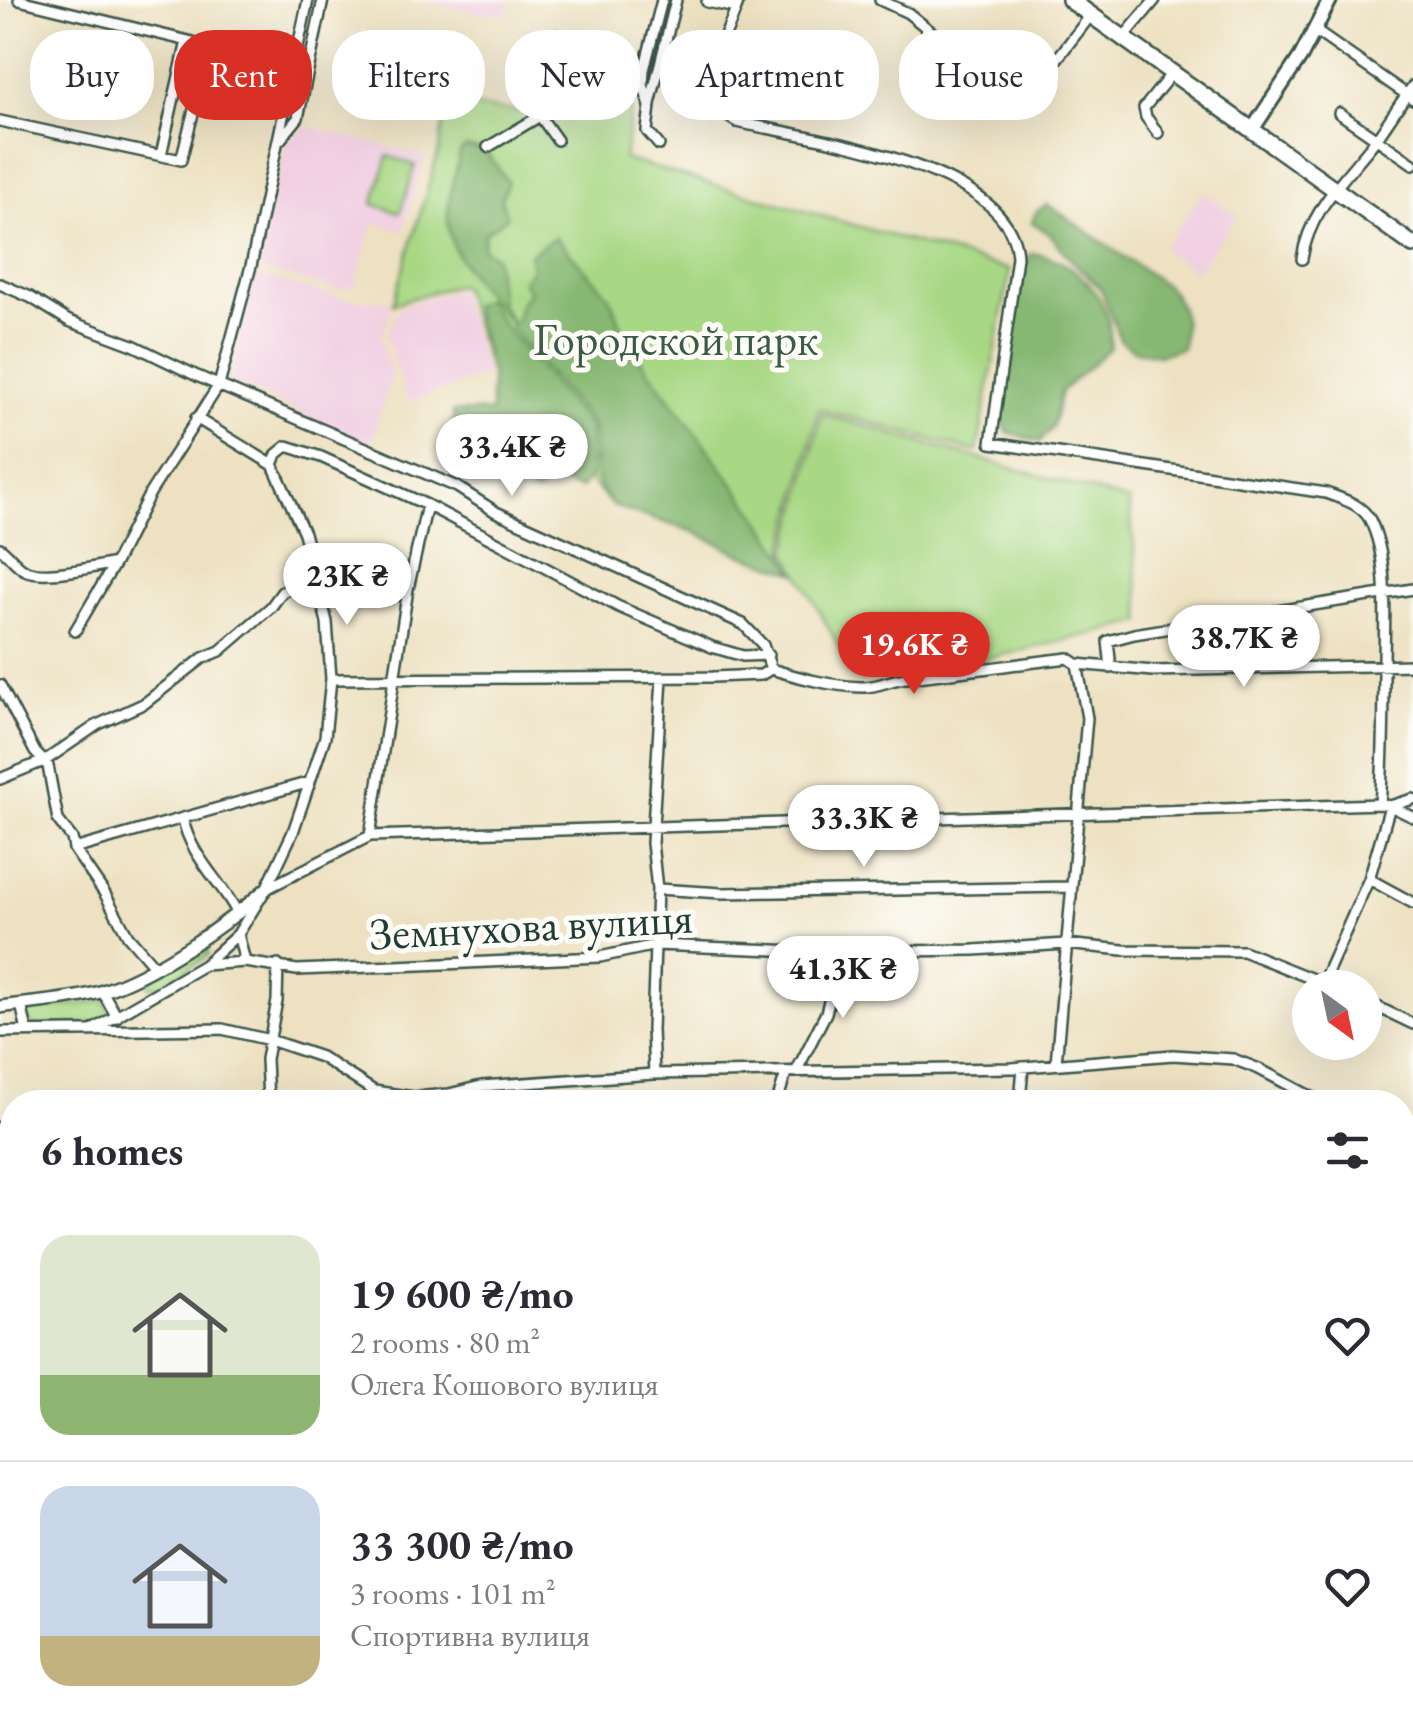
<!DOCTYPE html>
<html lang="en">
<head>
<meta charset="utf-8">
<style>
  body { margin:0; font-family:"EB Garamond",serif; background:#f2f2f3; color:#2b2b33; height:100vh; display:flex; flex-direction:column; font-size:38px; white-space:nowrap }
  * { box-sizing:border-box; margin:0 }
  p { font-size:32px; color:#7c7c81 }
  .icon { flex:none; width:55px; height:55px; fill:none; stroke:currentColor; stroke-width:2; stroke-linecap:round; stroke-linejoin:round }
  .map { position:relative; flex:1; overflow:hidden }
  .details { position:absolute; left:0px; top:1090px; width:1415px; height:640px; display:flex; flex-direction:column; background:#fff; border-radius:40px 40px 0 0; box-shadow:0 10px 40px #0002 }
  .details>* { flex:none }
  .top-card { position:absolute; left:30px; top:30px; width:1355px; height:90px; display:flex; gap:20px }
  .needle { width:65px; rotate:147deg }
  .fabs { position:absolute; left:1292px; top:970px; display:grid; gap:20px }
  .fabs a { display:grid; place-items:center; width:90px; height:90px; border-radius:50%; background:#fff; box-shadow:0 10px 40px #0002; font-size:50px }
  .price { position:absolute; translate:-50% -85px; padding:0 22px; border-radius:35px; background:#fff; color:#222; font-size:32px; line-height:65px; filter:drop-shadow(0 2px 5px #0008) }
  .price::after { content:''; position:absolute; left:50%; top:60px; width:30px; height:22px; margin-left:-15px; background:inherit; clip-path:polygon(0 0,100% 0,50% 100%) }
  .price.active { background:#d93025; color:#fff }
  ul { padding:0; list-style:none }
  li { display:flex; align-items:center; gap:30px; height:250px; padding:0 40px }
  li+li { border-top:2px solid #e1e1e2 }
  li span { display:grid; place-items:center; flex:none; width:280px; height:200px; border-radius:30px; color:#555 }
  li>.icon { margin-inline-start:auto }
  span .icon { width:120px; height:120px; fill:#fffc; stroke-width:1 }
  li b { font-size:42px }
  h2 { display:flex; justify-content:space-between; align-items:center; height:120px; padding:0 40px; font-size:42px }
  .tag { padding:0 35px; border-radius:40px; background:#fff; box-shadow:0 10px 40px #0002; font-size:35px; line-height:90px }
  .tag.active { background:#d93025; color:#fff }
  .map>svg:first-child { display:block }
</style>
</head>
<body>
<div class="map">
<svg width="1413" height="1730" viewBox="0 0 1413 1730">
  <rect width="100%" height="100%" fill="#fdfcf7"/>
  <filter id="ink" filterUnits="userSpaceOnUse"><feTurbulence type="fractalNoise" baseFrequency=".01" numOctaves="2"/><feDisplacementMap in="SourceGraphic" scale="20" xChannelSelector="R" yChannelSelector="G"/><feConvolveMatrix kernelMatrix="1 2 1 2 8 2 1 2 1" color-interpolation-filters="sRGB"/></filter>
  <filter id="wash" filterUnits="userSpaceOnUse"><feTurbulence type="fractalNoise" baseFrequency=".0048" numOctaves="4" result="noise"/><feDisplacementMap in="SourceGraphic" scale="40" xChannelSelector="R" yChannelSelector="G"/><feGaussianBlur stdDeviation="2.25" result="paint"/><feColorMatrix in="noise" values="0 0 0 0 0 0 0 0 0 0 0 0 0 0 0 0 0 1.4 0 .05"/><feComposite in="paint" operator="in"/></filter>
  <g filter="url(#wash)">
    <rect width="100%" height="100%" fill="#ede1c1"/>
    <path fill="#f1d0e2" d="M430,0H509L506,16L429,3Z
      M307,126L425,156L403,231L374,222L355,286L338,290L255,268L286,143Z
      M1203,192L1237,216L1196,272L1162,249Z
      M254,275L346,299L390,302V314L380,336L392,375L370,446L229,380Z
      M458,289L487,374L408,402L386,335L399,308Z"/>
    <path fill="#a9d885" stroke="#648a5c" stroke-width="2.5" d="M638,64L624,159L1010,270L977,452L819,409L785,546V556L796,573L743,555L695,532L613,506L491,373L462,287L456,285L393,304L439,150L446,104L534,113L566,78Z
      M388,156L415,165L400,213L373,204Z
      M822,414L1129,501L1142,622L973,662L846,660L787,552Z
      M202,947L209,953L206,957L160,986H149L148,979Z
      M102,1001L106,1002L110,1014L95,1022L35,1027L25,1016L27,1011Z"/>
    <path fill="#86b872" stroke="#527a53" stroke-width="2.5" d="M466,147L485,151L508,182L501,200L507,217L484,234L483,249L495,256L500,302L512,323L518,319C516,311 522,298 529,293L523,280L532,269L530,254L555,237L609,296L629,344L759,518L796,573L743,555L695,532L613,506L601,490L596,475L594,426L511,329L510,322C488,295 449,259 448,222C447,200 456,174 460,152Z
      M1047,204L1168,287C1185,307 1186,323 1182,348L1159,355L1136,351L1120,340L1101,289L1069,258L1051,235L1032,222L1036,212Z
      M1032,253C1078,260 1114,301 1110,348L1061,391L1052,428L1040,442L1007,432L999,414C1004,381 1013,274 1032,253Z
      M486,299L509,333L590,427L591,476L580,489L549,479L537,494L495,477L501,452L454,435L453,412H491V376L473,305Z"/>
  </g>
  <g filter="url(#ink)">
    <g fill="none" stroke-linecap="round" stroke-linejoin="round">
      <defs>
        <path id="minor" d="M19,0L308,70
          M739,0C726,43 686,94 737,122C807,138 1013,164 1017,257L991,443L1326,493C1342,499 1362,504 1370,520C1390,560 1384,622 1384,665C1384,712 1384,757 1380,804
          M880,0L908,13L1022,104L1091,15
          M707,2L736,8
          M1314,30L1413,99
          M1123,38L1155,0
          M650,104L676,0
          M1339,113L1413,164
          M540,116L555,35
          M0,121L181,160L210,48
          M1158,133L1146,117L1144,108L1172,73
          M280,140L298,118L323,0
          M659,145L647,131L650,106L643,85L644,70L662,0
          M488,147L540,116L557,140
          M161,155L187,41
          M1302,259C1309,209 1348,176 1377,138C1389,121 1400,103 1413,86
          M0,284L30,297L69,321L133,345L197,376L457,487L496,512L743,624L763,645L771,669L761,675L713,677L331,679
          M273,465L277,454L287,446L321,457L427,505L619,607L712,647L743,656L768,655
          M0,548C9,554 15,565 25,570C41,579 96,567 115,563L150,493L219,385L251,266L308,0
          M75,631L115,563
          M1111,668L1108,641L1134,634L1413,589
          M771,669C801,678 830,686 861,687C877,688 891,679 906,678C960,673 1014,664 1068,658L1077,664L1153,671L1413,665
          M0,685L35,752L48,766L58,820L72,838L74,849L105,894L128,936L154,966
          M0,779L46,760L97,725L145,703L203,658L220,651L271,607L282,592L316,579
          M183,819C190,856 222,882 238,914
          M370,836L408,589L427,505
          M74,849L310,782
          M1369,879L1413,903
          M266,889L370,836L1380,804L1390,806L1413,799
          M657,889L722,893L1070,887
          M238,934L245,962
          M204,965L245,962L297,970L444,964L600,957L656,945L821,952L974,950L1066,944L1123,950L1243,951L1335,988
          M1323,982L1369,879L1390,806L1413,817
          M102,991L117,1017
          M1365,1001L1413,1024
          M21,1004L27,1031
          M94,1029L204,965L238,934L266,889L293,832L325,737L331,679L327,622L304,533L273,465L196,418
          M0,1032L222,1029L270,1040L321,1057L374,1091L414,1097L449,1094L481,1086L654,1074L1012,1068L1173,1055L1233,1059L1259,1069L1321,1102
          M1056,1063L1087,718L1077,664
          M796,1072L826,1013L841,952
          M654,1074L652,1030L657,889L652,843L662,678
          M268,1102L266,1059L277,1001L278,965
          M777,1102L786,1073
          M1020,1102L1023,1067
          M0,1127L12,1126
          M1402,1147L1413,1152
          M1402,1257L1413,1235
          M1402,1364L1413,1369
          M0,1388L12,1385
          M1402,1463L1413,1468
          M0,1523L12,1518
          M1402,1554L1413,1559
          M0,1612L12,1609
          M145,1718L160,1730
          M1254,1718L1257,1730
          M0,1725L27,1718
          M257,1730L298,1718"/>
        <path id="tertiary" d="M0,1007C33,1002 68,1001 100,992C152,976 226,925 266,889"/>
        <path id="secondary" d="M1252,130L1301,56L1330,0"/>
        <path id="trunk" d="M1070,0L1413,245"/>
      </defs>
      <use href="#minor" stroke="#3e5649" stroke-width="14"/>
      <use href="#tertiary" stroke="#3e5649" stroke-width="16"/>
      <use href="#secondary" stroke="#3e5649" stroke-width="18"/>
      <use href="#trunk" stroke="#3e5649" stroke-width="20"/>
      <use href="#minor" stroke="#fff" stroke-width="9"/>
      <use href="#tertiary" stroke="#fff" stroke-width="11"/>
      <use href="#secondary" stroke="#fff" stroke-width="12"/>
      <use href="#trunk" stroke="#fff" stroke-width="15"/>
    </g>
  </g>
  <g text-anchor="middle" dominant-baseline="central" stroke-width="10" stroke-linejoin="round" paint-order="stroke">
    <g font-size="45" fill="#3b5c44" stroke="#fdfcf7">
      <text x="676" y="339">Городской парк</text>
    </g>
    <g font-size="45" fill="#1f3d34" stroke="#fdfcf7">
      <text transform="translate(531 925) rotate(-3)">Земнухова вулиця</text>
    </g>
  </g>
</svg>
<div class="fabs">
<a><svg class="needle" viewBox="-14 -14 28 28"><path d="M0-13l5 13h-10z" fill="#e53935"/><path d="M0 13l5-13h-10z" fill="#7c7c81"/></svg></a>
</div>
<b class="price" style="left:512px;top:499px">33.4K ₴</b>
<b class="price" style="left:347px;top:628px">23K ₴</b>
<b class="price" style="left:1244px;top:690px">38.7K ₴</b>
<b class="price active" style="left:914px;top:697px">19.6K ₴</b>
<b class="price" style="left:864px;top:870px">33.3K ₴</b>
<b class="price" style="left:843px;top:1021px">41.3K ₴</b>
<div class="top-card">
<a class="tag">Buy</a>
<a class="tag active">Rent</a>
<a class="tag">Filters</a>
<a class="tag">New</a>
<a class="tag">Apartment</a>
<a class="tag">House</a>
</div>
<section class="details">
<h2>6 homes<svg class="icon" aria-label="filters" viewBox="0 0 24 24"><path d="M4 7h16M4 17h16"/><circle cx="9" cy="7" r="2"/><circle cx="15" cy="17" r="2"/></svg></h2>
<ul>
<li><span style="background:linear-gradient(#dfe7d0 70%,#8fb573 0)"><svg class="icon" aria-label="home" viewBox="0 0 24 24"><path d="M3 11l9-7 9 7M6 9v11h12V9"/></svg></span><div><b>19 600 ₴/mo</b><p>2 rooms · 80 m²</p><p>Олега Кошового вулиця</p></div><svg class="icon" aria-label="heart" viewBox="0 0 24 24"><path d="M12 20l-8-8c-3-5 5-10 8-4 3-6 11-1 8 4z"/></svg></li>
<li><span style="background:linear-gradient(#c9d6e8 75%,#c2b280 0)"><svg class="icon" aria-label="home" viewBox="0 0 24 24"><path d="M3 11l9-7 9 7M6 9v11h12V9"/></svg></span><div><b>33 300 ₴/mo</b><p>3 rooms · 101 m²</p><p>Спортивна вулиця</p></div><svg class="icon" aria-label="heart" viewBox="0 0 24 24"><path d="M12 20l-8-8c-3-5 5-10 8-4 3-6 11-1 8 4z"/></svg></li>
</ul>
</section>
</div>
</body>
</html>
